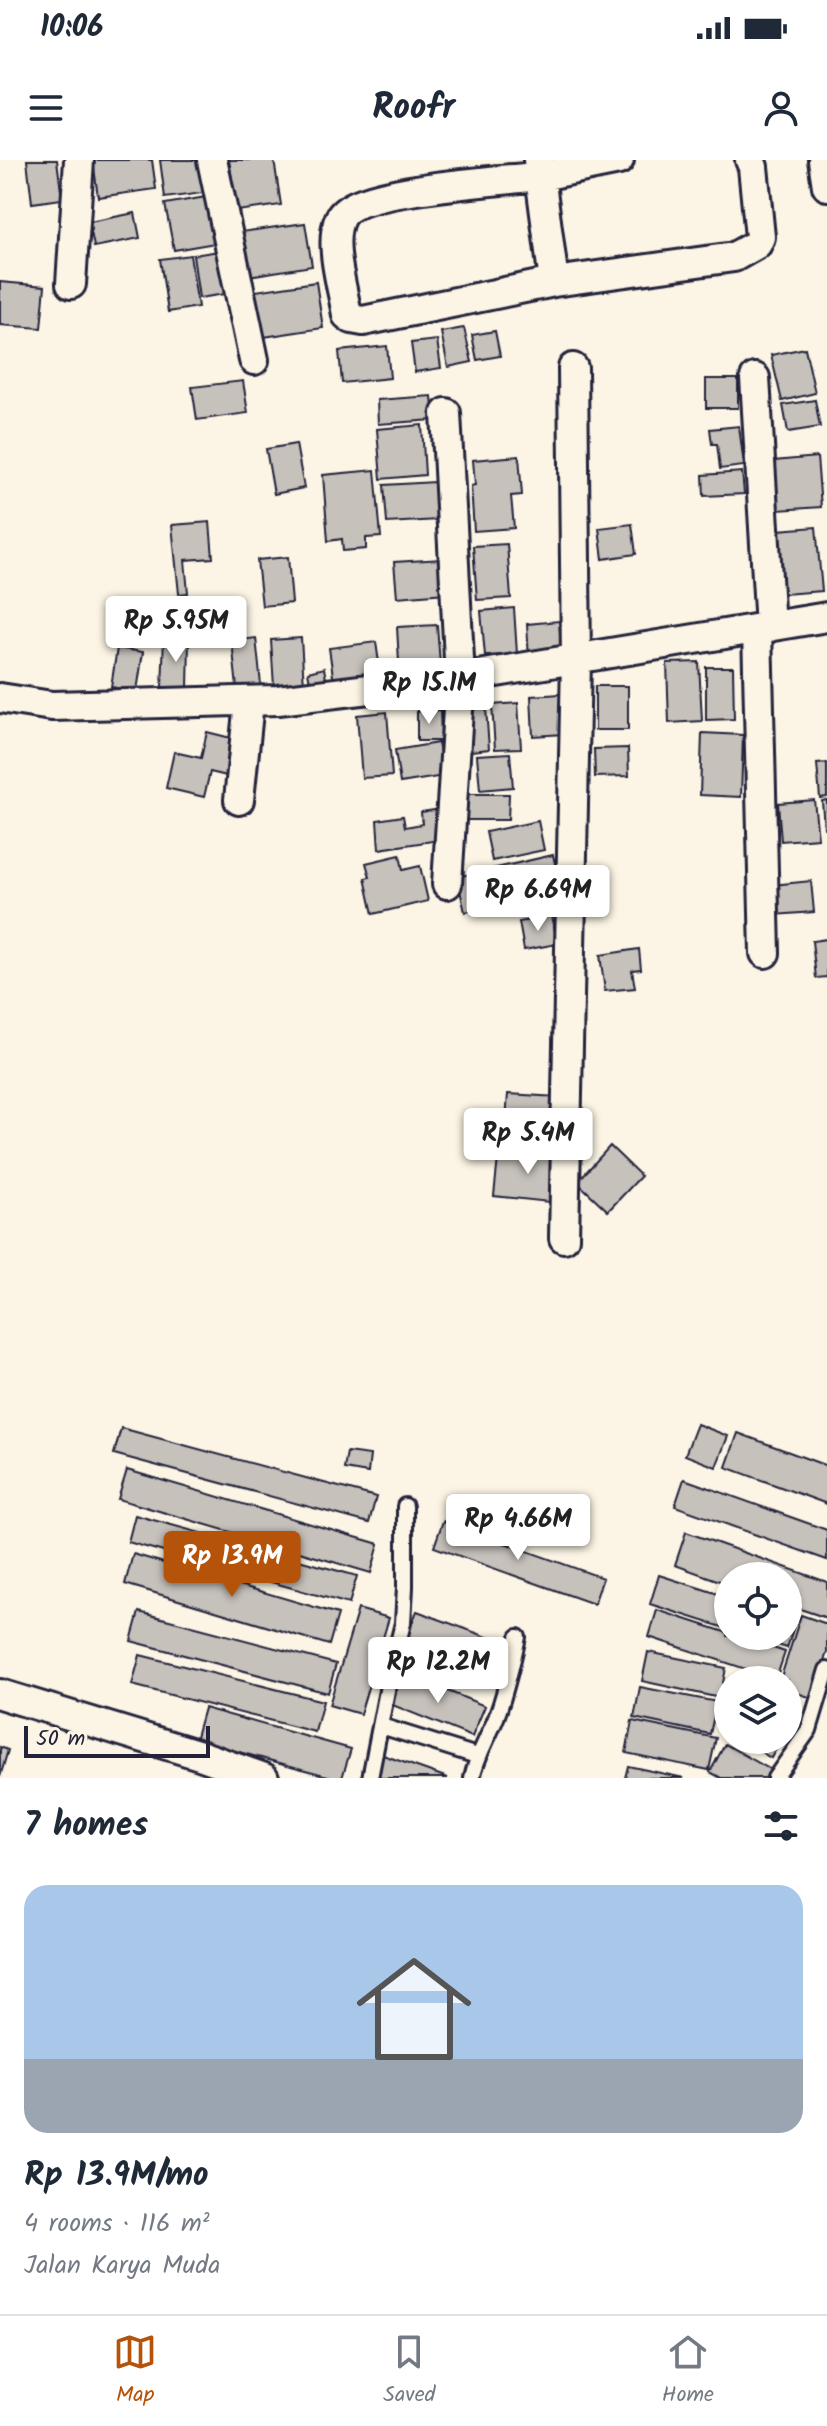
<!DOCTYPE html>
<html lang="en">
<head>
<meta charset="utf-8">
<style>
  body { margin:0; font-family:Kalam,sans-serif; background:#f6f6f7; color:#1f2937; height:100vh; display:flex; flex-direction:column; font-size:30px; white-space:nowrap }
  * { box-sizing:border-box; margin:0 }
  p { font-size:26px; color:#747a83 }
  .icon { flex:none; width:44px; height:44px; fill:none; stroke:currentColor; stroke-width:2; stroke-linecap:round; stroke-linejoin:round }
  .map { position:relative; height:1618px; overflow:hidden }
  .sheet { display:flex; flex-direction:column; background:#fff; flex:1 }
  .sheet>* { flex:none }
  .fabs { position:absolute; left:714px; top:1402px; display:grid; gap:16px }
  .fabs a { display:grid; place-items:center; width:88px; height:88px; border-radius:50%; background:#fff; box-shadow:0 2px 6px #0004; font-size:40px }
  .scale { position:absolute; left:24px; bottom:20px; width:186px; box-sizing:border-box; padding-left:8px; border:4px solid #22223b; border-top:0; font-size:22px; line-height:28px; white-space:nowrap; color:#22223b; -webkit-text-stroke:6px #fcf5e5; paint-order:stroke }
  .price { position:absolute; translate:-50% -68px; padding:0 18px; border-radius:8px; background:#fff; color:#222; font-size:26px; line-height:52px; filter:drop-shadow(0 2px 4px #0008) }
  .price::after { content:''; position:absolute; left:50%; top:48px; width:24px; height:18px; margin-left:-12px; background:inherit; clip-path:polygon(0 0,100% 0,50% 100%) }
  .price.active { background:#b45309; color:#fff }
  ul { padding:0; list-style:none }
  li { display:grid; align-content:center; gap:16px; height:424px; padding:0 24px }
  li+li { border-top:2px solid #e0e1e3 }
  li span { display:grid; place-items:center; height:248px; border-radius:24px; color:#555 }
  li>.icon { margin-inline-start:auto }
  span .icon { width:144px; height:144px; fill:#fffc; stroke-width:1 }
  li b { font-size:34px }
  h2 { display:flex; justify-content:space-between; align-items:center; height:96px; padding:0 24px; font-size:34px }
  .status { display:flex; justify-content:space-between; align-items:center; height:56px; padding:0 40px; background:#fff; direction:ltr }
  .status svg { height:22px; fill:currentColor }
  header { display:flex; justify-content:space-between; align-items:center; height:104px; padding:0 24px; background:#fff; font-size:36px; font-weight:700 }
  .tabs { display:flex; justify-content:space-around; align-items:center; height:112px; border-top:2px solid #e0e1e3; background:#fff; font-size:22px; color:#747a83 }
  .tabs a { display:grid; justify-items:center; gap:4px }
  .tabs .active { color:#b45309 }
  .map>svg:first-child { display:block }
</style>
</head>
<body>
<div class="status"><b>10:06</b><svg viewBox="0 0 49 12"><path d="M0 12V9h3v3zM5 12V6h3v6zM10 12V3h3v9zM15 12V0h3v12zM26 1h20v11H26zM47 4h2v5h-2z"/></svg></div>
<header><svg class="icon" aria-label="menu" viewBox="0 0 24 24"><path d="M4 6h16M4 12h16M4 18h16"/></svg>Roofr<svg class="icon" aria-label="person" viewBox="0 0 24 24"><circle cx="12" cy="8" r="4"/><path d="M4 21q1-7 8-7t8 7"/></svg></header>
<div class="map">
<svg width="827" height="1618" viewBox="0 0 827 1618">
  <rect width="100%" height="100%" fill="#fcf5e5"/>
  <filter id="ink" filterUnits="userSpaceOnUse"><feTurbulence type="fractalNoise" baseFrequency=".0125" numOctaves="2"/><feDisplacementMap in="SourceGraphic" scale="16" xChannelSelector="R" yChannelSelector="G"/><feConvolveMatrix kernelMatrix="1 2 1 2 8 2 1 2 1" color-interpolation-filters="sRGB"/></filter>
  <g filter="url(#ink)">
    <path fill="#c6c1bb" stroke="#22223b" stroke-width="2" d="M27,0H57L62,39L32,43Z
      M93,0H152L156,29L98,37Z
      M160,0H206L211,32L165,38Z
      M229,0H274L281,45L237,51Z
      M212,36L221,82L174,90L165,44Z
      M135,53L140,78L94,87L89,62Z
      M305,63L312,106L248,116L241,72Z
      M226,90L232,133L199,138L193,95Z
      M190,95L198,147L168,152L160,99Z
      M0,122L45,126L41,168L0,165Z
      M316,122L323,168L257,178L249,132Z
      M464,168L472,202L448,207L441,172Z
      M495,171L500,196L477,200L472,175Z
      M437,180L441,208L415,212L411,183Z
      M387,186L390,218L342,223L339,191Z
      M805,188L815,233L782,241L771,195Z
      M706,219H738V248H706Z
      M243,221L248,253L197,260L192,227Z
      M432,236L434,260L378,264L377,240Z
      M815,240L820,267L788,272L783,245Z
      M422,265L425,315L381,319L377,269Z
      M739,266L744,306L720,309L717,284H712L710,269Z
      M296,284L304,328L274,334L266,289Z
      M519,296L522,335L511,336L514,368L474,371L471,326L475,325L473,300Z
      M817,297L821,347L778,350L774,301Z
      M375,310L381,377L366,378V389L343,391L342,379L328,381L323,315Z
      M742,312L744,334L704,336L703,315Z
      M435,322L438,360L387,363L384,325Z
      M210,362L213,398L185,400L188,433L179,434L172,365Z
      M632,364L636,394L603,399L599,368Z
      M816,367L822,431L784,434L778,370Z
      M507,384L511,438L477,440L473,386Z
      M288,397L292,443L262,446L257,400Z
      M443,399L446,433L397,437L394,402Z
      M514,448L517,494L485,496L481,451Z
      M559,461L562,498L529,500L527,464Z
      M437,465L441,517L400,520L397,467Z
      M164,478L189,479L188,529L162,528Z
      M256,478L261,525L237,528L232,481Z
      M301,478L304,526L274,527L271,480Z
      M376,482L382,524L335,530L329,488Z
      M117,488L143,492L137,531L111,527Z
      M699,502L702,561L669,563L667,503Z
      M706,507H733L734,559L706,560Z
      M324,508L328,529L312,532L308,512Z
      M595,526H628V570H595Z
      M561,534L564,574L533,576L531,536Z
      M518,543L521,588L495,589L492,545Z
      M486,548L489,589L462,592L459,550Z
      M440,550L441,581H417V551Z
      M387,552L392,616L362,618L357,555Z
      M207,572L239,580L231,617L210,612L204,637L166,628L174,592L201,598Z
      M702,573L743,575L741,637L700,635Z
      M438,583L444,616L400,623L395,590Z
      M628,588L629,616L595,617L594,589Z
      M510,593L513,627L480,630L477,595Z
      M827,603V637L820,638L817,604Z
      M466,634H509L508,660H466Z
      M814,640L818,678L781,681L778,643Z
      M827,640V667L824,668L822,641Z
      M441,649L446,679L379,689L377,660L403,656L405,667L422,664L421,652Z
      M538,661L544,690L492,701L486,672Z
      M400,695L403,710L420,706L428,741L373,754L365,718L370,717L366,703Z
      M553,695L561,730L465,752L457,717Z
      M811,721L814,752L774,755L772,725Z
      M552,756L557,784L524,790L519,762Z
      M827,779V817L816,818L812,781Z
      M639,789L641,809L632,810L635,828L605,831L600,795Z
      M508,934L557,937L555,976L505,972Z
      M610,986L641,1016L608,1051L577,1022Z
      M499,988L563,995L558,1043L494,1036Z
      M697,1264L728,1276L716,1307L685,1295Z
      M121,1268L376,1337L369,1363L114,1294Z
      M738,1273L827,1306V1344L726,1307Z
      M347,1292L370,1295L368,1313L344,1309Z
      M127,1310L379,1384L371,1413L118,1339Z
      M684,1319L827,1370V1400L675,1346Z
      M135,1355L357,1416L349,1444L128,1382Z
      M443,1361L603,1418L594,1444L434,1387Z
      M686,1372L827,1422V1458L788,1445V1416H728V1424L675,1405Z
      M133,1394L338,1454L329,1485L125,1424Z
      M659,1415L728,1437V1469L650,1444Z
      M358,1449L389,1458L360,1554L329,1545Z
      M657,1450L728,1473V1476H737L785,1492L776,1519L649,1477Z
      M417,1451L509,1485L498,1515L405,1481Z
      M139,1452L336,1504L328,1533L131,1481Z
      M801,1455L827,1464V1492L812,1538L788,1530V1520H780Z
      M788,1457L796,1460L787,1488L749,1476H788Z
      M648,1492L726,1508L720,1538L642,1521Z
      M140,1495L323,1541L315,1572L132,1525Z
      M403,1513L485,1546L472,1577L390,1544Z
      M640,1527L717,1542L710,1574L634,1558Z
      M204,1548L351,1589L342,1618H335L195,1580Z
      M632,1561L716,1578L709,1610L626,1593Z
      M749,1580H781L771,1598L747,1584Z
      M725,1584L771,1610L767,1618H721L710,1612Z
      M0,1587L8,1590L0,1617Z
      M383,1595L448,1618H374Z
      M628,1606L684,1618H625Z"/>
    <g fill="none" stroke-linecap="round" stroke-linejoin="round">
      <defs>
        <path id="service" d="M381,1566L477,1596
          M370,1618L390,1515L403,1463L405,1427V1346
          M472,1618C477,1595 487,1580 496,1558C506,1532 512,1504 518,1477
          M775,1618L809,1570L827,1510"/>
        <path id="minor" d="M212,0L254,200
          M538,0L554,122
          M619,0C593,5 567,11 541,16C505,21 354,28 340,58C328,83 343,129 347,155L352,159L363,161L554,122L734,97L757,84L760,77L753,7L750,0
          M823,0L827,26
          M71,124L79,0
          M755,218L770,467
          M446,253L460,518L447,724
          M757,469L765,793
          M0,538L52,546L278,540L460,518L827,457
          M239,640L249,542
          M564,1078L576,500L573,208
          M0,1534L200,1595L264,1618"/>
      </defs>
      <use href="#service" stroke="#22223b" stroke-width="20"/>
      <use href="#minor" stroke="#22223b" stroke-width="34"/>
      <use href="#service" stroke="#fcf5e5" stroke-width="14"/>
      <use href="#minor" stroke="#fcf5e5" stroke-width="28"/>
    </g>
  </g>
</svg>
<div class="fabs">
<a><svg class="icon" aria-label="locate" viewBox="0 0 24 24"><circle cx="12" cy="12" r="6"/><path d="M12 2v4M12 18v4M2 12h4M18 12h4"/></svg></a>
<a><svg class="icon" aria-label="layers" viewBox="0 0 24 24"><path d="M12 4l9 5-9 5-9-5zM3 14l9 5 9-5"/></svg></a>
</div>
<div class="scale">50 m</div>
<b class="price" style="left:176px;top:504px">Rp 5.95M</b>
<b class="price" style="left:429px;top:566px">Rp 15.1M</b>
<b class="price" style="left:538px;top:773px">Rp 6.69M</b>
<b class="price" style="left:528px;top:1016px">Rp 5.4M</b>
<b class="price" style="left:518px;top:1402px">Rp 4.66M</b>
<b class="price active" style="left:232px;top:1439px">Rp 13.9M</b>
<b class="price" style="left:438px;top:1545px">Rp 12.2M</b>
</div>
<section class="sheet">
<h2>7 homes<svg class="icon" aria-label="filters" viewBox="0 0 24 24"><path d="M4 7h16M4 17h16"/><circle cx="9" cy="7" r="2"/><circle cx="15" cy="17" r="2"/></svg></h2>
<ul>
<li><span style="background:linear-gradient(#a9c7e8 70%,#9aa5b1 0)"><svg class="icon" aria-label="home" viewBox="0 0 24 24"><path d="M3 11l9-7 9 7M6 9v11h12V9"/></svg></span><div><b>Rp 13.9M/mo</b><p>4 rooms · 116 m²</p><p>Jalan Karya Muda</p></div></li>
</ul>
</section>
<nav class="tabs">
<a class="active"><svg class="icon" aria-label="map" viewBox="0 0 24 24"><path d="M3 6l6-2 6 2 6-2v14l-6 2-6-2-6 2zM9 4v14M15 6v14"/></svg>Map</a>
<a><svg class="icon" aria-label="saved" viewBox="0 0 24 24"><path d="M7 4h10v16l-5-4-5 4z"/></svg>Saved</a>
<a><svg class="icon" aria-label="home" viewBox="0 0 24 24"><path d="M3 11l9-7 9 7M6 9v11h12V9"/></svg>Home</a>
</nav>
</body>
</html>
